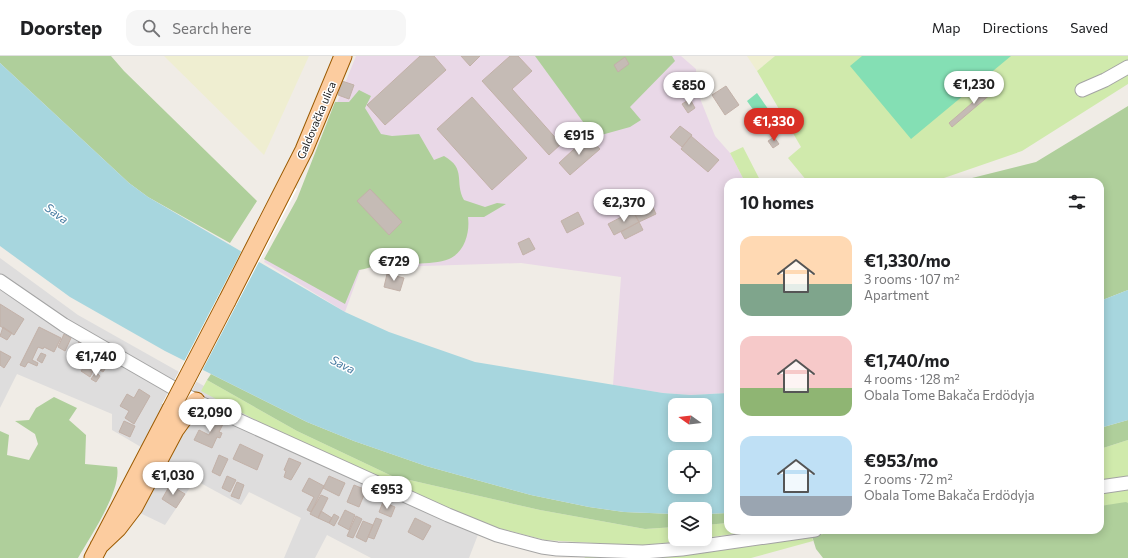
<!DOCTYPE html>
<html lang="en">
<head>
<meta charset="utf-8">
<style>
  body { margin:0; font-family:Commissioner,sans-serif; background:#f6f6f6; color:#202124; height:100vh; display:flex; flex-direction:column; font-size:15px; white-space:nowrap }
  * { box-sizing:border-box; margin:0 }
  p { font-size:13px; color:#757577 }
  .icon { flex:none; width:22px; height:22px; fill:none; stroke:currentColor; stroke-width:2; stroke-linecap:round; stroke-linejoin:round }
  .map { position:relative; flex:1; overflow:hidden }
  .side { position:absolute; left:724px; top:122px; width:380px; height:356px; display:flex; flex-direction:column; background:#fff; border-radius:12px; box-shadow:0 2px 10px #0003 }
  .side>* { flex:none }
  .needle { width:26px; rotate:284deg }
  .tools { position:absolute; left:668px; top:342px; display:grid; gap:8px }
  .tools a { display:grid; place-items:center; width:44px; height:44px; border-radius:8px; background:#fff; box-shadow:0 2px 10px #0003; font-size:20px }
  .price { position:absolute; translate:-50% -34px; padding:0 9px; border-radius:14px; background:#fff; color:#222; font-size:13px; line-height:26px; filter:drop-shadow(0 1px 2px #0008) }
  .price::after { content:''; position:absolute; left:50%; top:24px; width:12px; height:9px; margin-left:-6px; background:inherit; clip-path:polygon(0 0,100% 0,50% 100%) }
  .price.current { background:#d93025; color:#fff }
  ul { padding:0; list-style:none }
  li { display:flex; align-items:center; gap:12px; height:100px; padding:0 16px }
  li span { display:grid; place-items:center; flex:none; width:112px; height:80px; border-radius:12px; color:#555 }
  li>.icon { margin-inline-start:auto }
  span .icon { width:48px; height:48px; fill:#fffc; stroke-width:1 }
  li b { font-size:17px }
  h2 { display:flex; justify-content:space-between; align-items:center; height:48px; padding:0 16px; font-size:17px }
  header { display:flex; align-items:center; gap:24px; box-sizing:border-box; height:56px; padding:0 20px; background:#fff; border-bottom:1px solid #e0e0e0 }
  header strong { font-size:19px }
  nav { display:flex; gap:22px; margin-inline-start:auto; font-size:14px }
  .search { width:280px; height:36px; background:#f6f6f6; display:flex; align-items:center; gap:10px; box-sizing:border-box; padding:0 14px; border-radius:12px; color:#757577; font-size:15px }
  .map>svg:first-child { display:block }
</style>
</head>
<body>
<header>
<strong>Doorstep</strong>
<div class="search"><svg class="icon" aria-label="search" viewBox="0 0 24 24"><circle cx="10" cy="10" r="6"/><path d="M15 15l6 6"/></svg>Search here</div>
<nav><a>Map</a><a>Directions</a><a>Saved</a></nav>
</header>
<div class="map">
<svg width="1128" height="502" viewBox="0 0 1128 502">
  <rect width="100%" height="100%" fill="#f0ece6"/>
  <path fill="#dedddd" d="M0,202L78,259L282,374L484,463L469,502H371L327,479L315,502H284L301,462L249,436L241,449L195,424L165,469L113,444L141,391L112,374V358L17,318L0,352Z"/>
  <path fill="#e9d8e7" d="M356,0H681L696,13L697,35L715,80L730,97L745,126H728V337L691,339L663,337L613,329L621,221L521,207L361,212L345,256L264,206L302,134Z"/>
  <path fill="#efeed1" d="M164,0H309L264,99Z
    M747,0H775L757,15Z"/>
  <path fill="#d0eaac" d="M775,0H1128V28L1022,95L944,122L924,126H791L807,125L788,102L801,91L757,15Z
    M743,91L761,126H745L730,97Z
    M207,324L297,375L392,420L540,454L645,473L675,471V483H695L642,490L545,484L482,468L267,370L201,335Z
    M1128,384V421L1100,425V393Z
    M1128,429V447L1100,450V433Z
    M728,467V474H761L705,482V469Z
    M827,474H852L812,480L813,485L751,502H585L582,496L700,493Z"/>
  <path fill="#afcf9b" d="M0,0H111L124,15L257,145L230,187L148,141L129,127L0,7Z
    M535,0H672L675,5L630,51L641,64L630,71L594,81Z
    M359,34L371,40L365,52L381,78L392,80L419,78L434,104L444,100C467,113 454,126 464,144L485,151L497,147L506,148L484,161H468C470,176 465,196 449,203C431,210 400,206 381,209C373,210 366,213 359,214L345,248L264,203L297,143L335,46H349Z
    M1128,50V234L1100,245V126H956L1036,106Z
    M211,318L307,366L354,385L426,410L531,439L589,451L624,456L675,458V471L645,473L540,454L392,420L297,375L207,324Z
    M54,341L77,352L69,364L86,379L85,408L117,411C122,434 90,481 78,502H0V375L9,379L7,399L29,404L38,388L35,378L15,365L29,364L36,352Z
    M1128,364V384L1100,393V372Z
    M1126,446L1128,447V502H823L816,493L812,480C825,478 838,475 852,474C879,472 906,478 932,474H1100V450Z
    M728,457V467L705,469V458Z"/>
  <path fill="#84dfb4" d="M862,0H1011L911,83L850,10Z
    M757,37L771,57L761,65L747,45Z"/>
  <path fill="#a7d6de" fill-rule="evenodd" d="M0,7L129,127L148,141L345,256L389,276L475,306L663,337L691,339L728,337V457L705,458V453H675V458L624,456L589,451L531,439L426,410L354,385L307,366L165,295L70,241L0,190ZM675,349H705V379H675ZM675,401H705V431H675Z
    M1128,234V364L1100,372V245Z"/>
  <path fill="#fff" d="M279,123L297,133L180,357L162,348Z"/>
  <path fill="#c5bbb5" stroke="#c2b1a8" d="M420,0H434L446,14L385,69L367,49Z
    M461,0H480L470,10Z
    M510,0H518L532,15L512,33L561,88L549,99L482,25Z
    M625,1L629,8L618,16L614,9Z
    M342,25L354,29L349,43L338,39Z
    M994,28L998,32L952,71L949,67Z
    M726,30L739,49L725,59L712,39Z
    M472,41L527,102L492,134L437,73Z
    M690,43L695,52L688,57L682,48Z
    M680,70L692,79L682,91L670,81Z
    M588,80L600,93L570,119L559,107Z
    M691,80L719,104L708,116L681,93Z
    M774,81L779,88L773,92L768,85Z
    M370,133L402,166L389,179L357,145Z
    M651,147L656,158L639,166L633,155Z
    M633,155L639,166L614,179L608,168Z
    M578,156L584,168L567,177L561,165Z
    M639,166L643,174L625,183L621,176Z
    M529,182L535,193L523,199L518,187Z
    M387,218L404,222L400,235L384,231Z
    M0,248L24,263L14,279L0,270Z
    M3,271L12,277L7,284L0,280Z
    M39,271L61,282L54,296L44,291L43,293L38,291L32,304L38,307L37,310L28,306L25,311L20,309Z
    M64,278L71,282L65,295L58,291Z
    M80,284L92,291L86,302L74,296Z
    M0,295L11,301L4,312L0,309Z
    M41,297L46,299L42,307L37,304Z
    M97,297L110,306L103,316L91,308Z
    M85,309L93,315L90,321L81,315Z
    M96,316L100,320L96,326L91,323Z
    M139,333L150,340L134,368L125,362L129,355L120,350L127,338L134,342Z
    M207,360L223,368L219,376L222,377L220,382L217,381L212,392L194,384L199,374L209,379L213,370L204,366Z
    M124,365L135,370L130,381L119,376Z
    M240,388L263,399L257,414L233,403Z
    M219,399L228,403L220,420L212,416Z
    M289,402L301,407L291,424L284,421L286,415L284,414Z
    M227,420L236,424L230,436L222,432Z
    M329,420L345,427L339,440L323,432Z
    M309,422L324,430L311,456L307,454L314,441L302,435Z
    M237,426L244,429L239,443L231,440Z
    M170,429L185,438L176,452L162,443Z
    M354,429L366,434L359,451L347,446Z
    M321,439L328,442L318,462L310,458Z
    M383,446L395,451L391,461L379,456Z
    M345,454L355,459L349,474L338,468Z
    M321,455L332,462L329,467L318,462Z
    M334,458L339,461L334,470L329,467Z
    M356,460L362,463L353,482L347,480Z
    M376,462L382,464L374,483L368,481Z
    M415,462L431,470L423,484L408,476Z
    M363,465L373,469L366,486L356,481Z"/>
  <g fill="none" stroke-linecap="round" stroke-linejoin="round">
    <defs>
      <path id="minor" d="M1082,34L1105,24L1128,11
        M0,225L64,269L196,345L448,459L497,479L542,491L557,493L643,496L682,493L815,474
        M1100,431L1128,427"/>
      <path id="major" d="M227,245L304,94L343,0
        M99,490L118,472L134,451L175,374L196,345
        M93,502L171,353"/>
    </defs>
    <use href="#minor" stroke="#a4a4a4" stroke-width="15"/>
    <use href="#major" stroke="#9b5a00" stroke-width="19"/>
    <use href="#minor" stroke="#fff" stroke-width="13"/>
    <use href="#major" stroke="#fccc9f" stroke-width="17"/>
    <defs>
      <path id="major-bridge" d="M171,353L227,245"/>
    </defs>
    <use href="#major-bridge" stroke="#9b5a00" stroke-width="19" stroke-linecap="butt"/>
    <use href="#major-bridge" stroke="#fccc9f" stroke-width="17"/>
  </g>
  <g text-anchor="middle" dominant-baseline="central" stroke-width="3" stroke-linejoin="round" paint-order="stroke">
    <g font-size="11" fill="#202020" stroke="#fff">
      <text transform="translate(316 64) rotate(-67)">Galdovačka ulica</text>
    </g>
    <g font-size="12" font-style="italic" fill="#457aa0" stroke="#fff">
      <text transform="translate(57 157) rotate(36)">Sava</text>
      <text transform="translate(343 308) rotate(27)">Sava</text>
    </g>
  </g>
</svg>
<div class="tools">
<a><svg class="needle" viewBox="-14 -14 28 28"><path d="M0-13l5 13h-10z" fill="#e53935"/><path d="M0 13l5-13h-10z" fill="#757577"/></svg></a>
<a><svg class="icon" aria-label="locate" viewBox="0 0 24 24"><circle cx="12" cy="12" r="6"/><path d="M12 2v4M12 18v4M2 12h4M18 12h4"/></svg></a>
<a><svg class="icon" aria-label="layers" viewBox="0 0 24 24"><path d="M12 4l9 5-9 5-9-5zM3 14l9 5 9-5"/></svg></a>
</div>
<b class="price" style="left:974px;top:49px">€1,230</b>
<b class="price" style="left:689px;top:50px">€850</b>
<b class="price current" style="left:774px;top:86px">€1,330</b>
<b class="price" style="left:579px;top:100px">€915</b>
<b class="price" style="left:624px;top:167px">€2,370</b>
<b class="price" style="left:394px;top:226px">€729</b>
<b class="price" style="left:96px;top:321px">€1,740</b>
<b class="price" style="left:210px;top:377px">€2,090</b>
<b class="price" style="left:173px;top:440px">€1,030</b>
<b class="price" style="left:387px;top:454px">€953</b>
<section class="side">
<h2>10 homes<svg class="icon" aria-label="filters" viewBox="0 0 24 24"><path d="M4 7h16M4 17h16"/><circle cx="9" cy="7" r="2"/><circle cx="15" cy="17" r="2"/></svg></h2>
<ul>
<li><span style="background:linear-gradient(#ffd9b3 60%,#7fa58c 0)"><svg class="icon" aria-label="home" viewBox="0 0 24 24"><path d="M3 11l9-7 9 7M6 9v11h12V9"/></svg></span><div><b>€1,330/mo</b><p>3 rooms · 107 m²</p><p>Apartment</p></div></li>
<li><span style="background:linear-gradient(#f6c9c9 65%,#8fb573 0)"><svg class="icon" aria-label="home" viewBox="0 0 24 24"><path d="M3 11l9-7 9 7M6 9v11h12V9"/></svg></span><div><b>€1,740/mo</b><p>4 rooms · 128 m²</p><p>Obala Tome Bakača Erdödyja</p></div></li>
<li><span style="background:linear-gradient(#bfe0f5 75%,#9aa5b1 0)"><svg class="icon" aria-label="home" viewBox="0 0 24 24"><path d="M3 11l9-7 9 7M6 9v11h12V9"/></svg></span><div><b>€953/mo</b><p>2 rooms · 72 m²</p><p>Obala Tome Bakača Erdödyja</p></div></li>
</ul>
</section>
</div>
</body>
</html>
